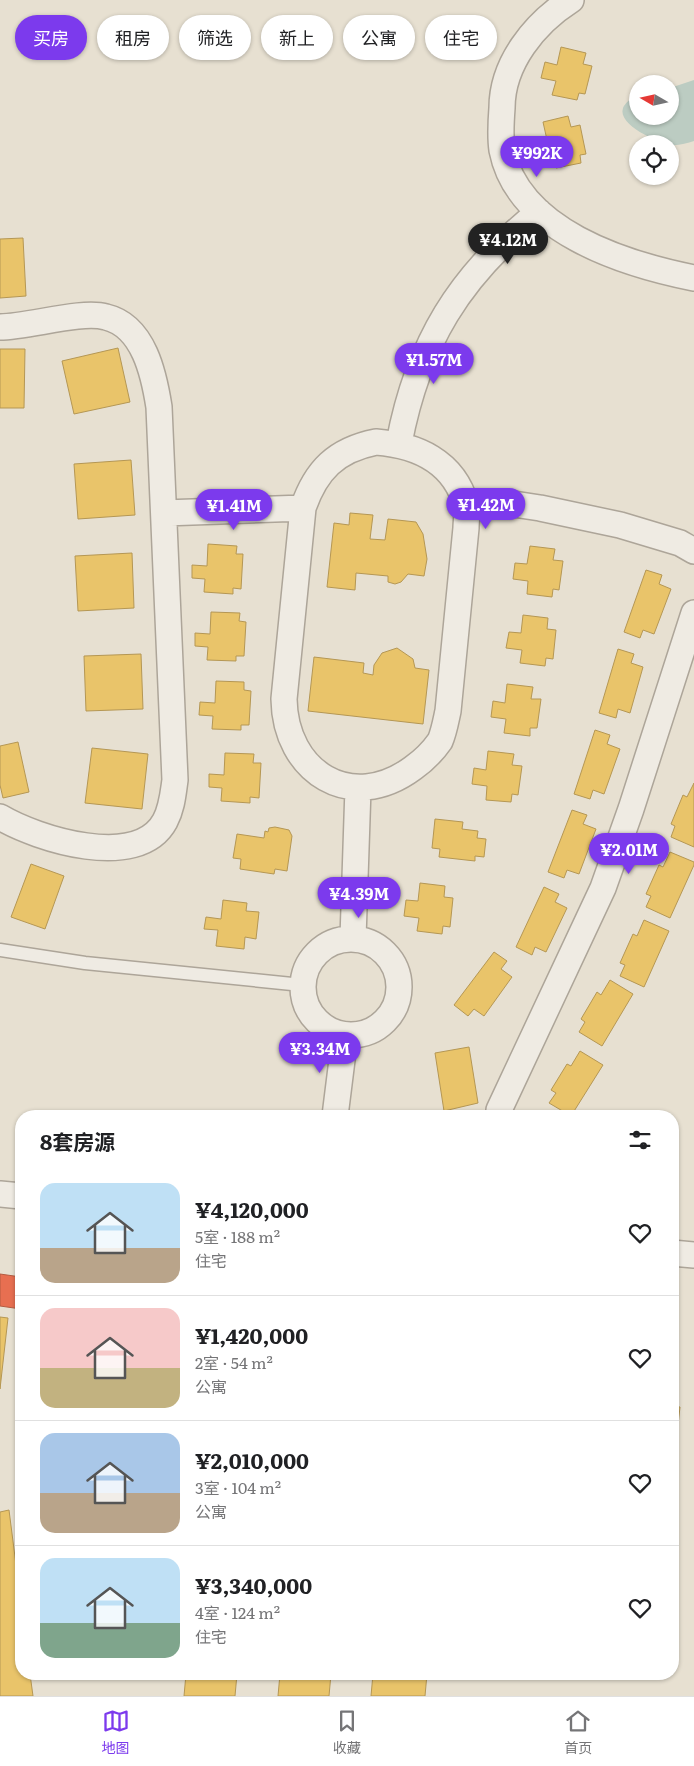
<!DOCTYPE html>
<html lang="zh">
<head>
<meta charset="utf-8">
<style>
  body { margin:0; font-family:Literata,"Noto Sans SC",serif; background:#f2f2f2; color:#202124; height:100vh; display:flex; flex-direction:column; font-size:19px; white-space:nowrap }
  * { box-sizing:border-box; margin:0 }
  p { font-size:16px; color:#757577 }
  .icon { flex:none; width:28px; height:28px; fill:none; stroke:currentColor; stroke-width:2; stroke-linecap:round; stroke-linejoin:round }
  .map { position:relative; flex:1; overflow:hidden }
  .side { position:absolute; left:15px; top:1110px; width:664px; height:570px; display:flex; flex-direction:column; background:#fff; border-radius:20px; box-shadow:0 1px 4px #0004 }
  .side>* { flex:none }
  .banner { position:absolute; left:15px; top:15px; width:665px; height:45px; display:flex; gap:10px }
  .needle { width:32px; rotate:279deg }
  .buttons { position:absolute; left:629px; top:75px; display:grid; gap:10px }
  .buttons a { display:grid; place-items:center; width:50px; height:50px; border-radius:50%; background:#fff; box-shadow:0 1px 4px #0004; font-size:25px }
  .price { position:absolute; translate:-50% -42px; padding:0 11px; border-radius:18px; background:#7c3aed; color:#fff; font-size:16px; line-height:32px; filter:drop-shadow(0 1px 2px #0008) }
  .price::after { content:''; position:absolute; left:50%; top:30px; width:15px; height:11px; margin-left:-8px; background:inherit; clip-path:polygon(0 0,100% 0,50% 100%) }
  .price.selected { background:#222; color:#fff }
  ul { padding:0; list-style:none }
  li { display:flex; align-items:center; gap:15px; height:125px; padding:0 25px }
  li+li { border-top:1px solid #e0e0e0 }
  li span { display:grid; place-items:center; flex:none; width:140px; height:100px; border-radius:15px; color:#555 }
  li>.icon { margin-inline-start:auto }
  span .icon { width:60px; height:60px; fill:#fffc; stroke-width:1 }
  li b { font-size:21px }
  h2 { display:flex; justify-content:space-between; align-items:center; height:60px; padding:0 25px; font-size:21px }
  .pill { padding:0 18px; border-radius:22px; background:#fff; box-shadow:0 1px 4px #0004; font-size:18px; line-height:45px }
  .pill.selected { background:#7c3aed; color:#fff }
  .menu { display:flex; justify-content:space-around; align-items:center; height:70px; border-top:1px solid #e0e0e0; background:#fff; font-size:14px; color:#757577 }
  .menu a { display:grid; justify-items:center; gap:2px }
  .menu .selected { color:#7c3aed }
  .map>svg:first-child { display:block }
</style>
</head>
<body>
<div class="map">
<svg width="694" height="1696" viewBox="0 0 694 1696">
  <rect width="100%" height="100%" fill="#e7e0d1"/>
  <path fill="#bcccc2" d="M694,80V141C687,143 678,146 671,145C659,143 617,125 623,108C625,103 632,97 637,95L638,116H670V88Z"/>
  <path fill="#e9c46a" stroke="#b59754" d="M561,47L586,53L583,64L592,66L585,94L579,93L577,100L552,95L556,81L541,78L545,62L557,65Z
    M568,116L571,127L580,125L586,154L580,155L581,163L556,168L554,155L539,158L535,143L547,140L543,122Z
    M23,238L26,296L0,298V239Z
    M118,348L130,402L74,414L62,361Z
    M0,349H25L24,408H0Z
    M131,460L135,515L78,519L74,464Z
    M350,513L373,515L370,539L385,540L388,519L416,522L423,534L427,559L424,576L408,574L401,582L395,584L388,582V576L356,573L355,590L327,587L334,523L349,525Z
    M208,544L237,546L236,554H243L241,589L233,588V594L204,592L205,579L192,578V565L207,566Z
    M530,546L555,549L553,560L563,561L559,590L553,589L552,597L527,594L528,581L513,579L515,563L527,564Z
    M132,553L134,608L78,611L75,556Z
    M646,570L662,575L659,584L671,589L654,634L643,630L640,638L624,632Z
    M211,612L240,613L239,621L246,622L244,656H236V661L207,660L208,647L195,646V633L210,634Z
    M523,615L548,618L547,629L556,630L553,659L546,658L545,666L520,663L522,650L506,648L509,632L521,633Z
    M397,648L413,659L415,668L429,670L423,724L308,711L314,657L364,663L363,673L373,675L374,665L382,653Z
    M618,649L634,654L631,663L643,667L630,713L618,709L616,718L599,713Z
    M141,654L143,709L86,711L84,656Z
    M216,681L244,682V690L251,691L249,725H241V730L212,729L213,716L199,715L200,702L215,703Z
    M507,684L533,687L531,699H541L537,728H530V736L504,733L506,719L491,717L493,701L505,703Z
    M595,730L610,735L607,744L620,749L604,794L593,790L590,799L574,794Z
    M18,742L29,792L3,798L0,785V746Z
    M92,748L148,754L142,809L85,803Z
    M488,751L514,754L512,765L522,766L518,795L512,794L511,802L486,800L487,786L472,784L474,768L486,770Z
    M225,753L254,754L253,763H261L259,798L250,797V803L221,801L222,788L209,787V774L224,775Z
    M694,783V847L671,837L675,826L671,824L683,795L687,797Z
    M572,810L587,815L583,824L596,829L579,874L567,870L564,878L548,872Z
    M435,819L463,822L462,829L478,831L477,838L486,839L484,857L475,856V861L439,857L440,849L432,848Z
    M275,827L289,830L292,836L287,871L275,869L274,874L240,869L241,859L233,858L237,834L264,838L265,831L268,832L269,828Z
    M670,852L694,862V865L670,918L646,907L651,896L646,894L659,865L663,867Z
    M31,864L64,876L45,929L11,917Z
    M420,883L445,886L444,897L453,898L450,927L443,926L442,934L417,931L419,918L404,916L406,900L418,901Z
    M544,887L559,894L555,902L567,908L546,952L535,947L532,955L516,947Z
    M223,900L247,903L246,911L259,912L256,939L245,937L244,949L216,946L218,930L204,929L206,917L221,919Z
    M644,920L669,931L644,987L620,976L625,965L620,963L633,934L637,936Z
    M494,952L507,961L501,969L512,977L484,1016L474,1009L468,1016L454,1005Z
    M610,980L633,994L602,1046L579,1032L585,1022L581,1019L597,992L601,995Z
    M469,1047L478,1103L444,1111L435,1053Z
    M580,1051L603,1065L571,1116L549,1103L556,1093L551,1090L567,1064L571,1066Z
    M0,1317L8,1318L0,1389Z
    M672,1406L680,1407L672,1478Z
    M9,1510L21,1604V1674H30L33,1696H0V1512Z
    M186,1674H237L235,1696H184Z
    M280,1674H331L329,1696H278Z
    M373,1674H427L425,1696H371Z"/>
  <path fill="#e76f51" stroke="#b45c42" d="M0,1274L21,1277V1309L0,1306Z"/>
  <g fill="none" stroke-linecap="round" stroke-linejoin="round">
    <defs>
      <path id="lane" d="M0,950L85,963L302,985"/>
      <path id="street" d="M571,0C535,23 502,63 502,108C501,121 500,136 502,150C518,231 624,264 694,278
        M0,327C29,327 81,310 106,317C144,326 154,375 159,407L175,780C173,794 172,808 165,821C138,871 37,839 0,817
        M376,442C416,445 454,461 466,505C468,512 466,521 466,528L448,711C446,720 444,732 440,741C433,751 423,761 413,768C351,814 285,772 284,699L303,508C316,470 336,450 376,442Z
        M399,443C418,343 459,276 539,212
        M466,506L501,502L540,508L620,525L680,543L694,551
        M164,513L303,508
        M353,938L358,788
        M303 987a48 48 0 1 1 96 0a48 48 0 1 1-96 0Z
        M499,1110L603,888L631,809L694,613
        M335,1116L345,1036
        M0,1194L21,1196
        M672,1253L694,1255"/>
    </defs>
    <use href="#lane" stroke="#ada599" stroke-width="15"/>
    <use href="#street" stroke="#ada599" stroke-width="28"/>
    <use href="#lane" stroke="#efebe3" stroke-width="12"/>
    <use href="#street" stroke="#efebe3" stroke-width="25"/>
  </g>
</svg>
<div class="buttons">
<a><svg class="needle" viewBox="-14 -14 28 28"><path d="M0-13l5 13h-10z" fill="#e53935"/><path d="M0 13l5-13h-10z" fill="#757577"/></svg></a>
<a><svg class="icon" aria-label="locate" viewBox="0 0 24 24"><circle cx="12" cy="12" r="6"/><path d="M12 2v4M12 18v4M2 12h4M18 12h4"/></svg></a>
</div>
<b class="price" style="left:537px;top:178px">¥992K</b>
<b class="price selected" style="left:508px;top:265px">¥4.12M</b>
<b class="price" style="left:434px;top:385px">¥1.57M</b>
<b class="price" style="left:486px;top:530px">¥1.42M</b>
<b class="price" style="left:234px;top:531px">¥1.41M</b>
<b class="price" style="left:629px;top:875px">¥2.01M</b>
<b class="price" style="left:359px;top:919px">¥4.39M</b>
<b class="price" style="left:320px;top:1074px">¥3.34M</b>
<div class="banner">
<a class="pill selected">买房</a>
<a class="pill">租房</a>
<a class="pill">筛选</a>
<a class="pill">新上</a>
<a class="pill">公寓</a>
<a class="pill">住宅</a>
</div>
<section class="side">
<h2>8套房源<svg class="icon" aria-label="filters" viewBox="0 0 24 24"><path d="M4 7h16M4 17h16"/><circle cx="9" cy="7" r="2"/><circle cx="15" cy="17" r="2"/></svg></h2>
<ul>
<li><span style="background:linear-gradient(#bfe0f5 65%,#b9a48a 0)"><svg class="icon" aria-label="home" viewBox="0 0 24 24"><path d="M3 11l9-7 9 7M6 9v11h12V9"/></svg></span><div><b>¥4,120,000</b><p>5室 · 188 m²</p><p>住宅</p></div><svg class="icon" aria-label="heart" viewBox="0 0 24 24"><path d="M12 20l-8-8c-3-5 5-10 8-4 3-6 11-1 8 4z"/></svg></li>
<li><span style="background:linear-gradient(#f6c9c9 60%,#c2b280 0)"><svg class="icon" aria-label="home" viewBox="0 0 24 24"><path d="M3 11l9-7 9 7M6 9v11h12V9"/></svg></span><div><b>¥1,420,000</b><p>2室 · 54 m²</p><p>公寓</p></div><svg class="icon" aria-label="heart" viewBox="0 0 24 24"><path d="M12 20l-8-8c-3-5 5-10 8-4 3-6 11-1 8 4z"/></svg></li>
<li><span style="background:linear-gradient(#a9c7e8 60%,#b9a48a 0)"><svg class="icon" aria-label="home" viewBox="0 0 24 24"><path d="M3 11l9-7 9 7M6 9v11h12V9"/></svg></span><div><b>¥2,010,000</b><p>3室 · 104 m²</p><p>公寓</p></div><svg class="icon" aria-label="heart" viewBox="0 0 24 24"><path d="M12 20l-8-8c-3-5 5-10 8-4 3-6 11-1 8 4z"/></svg></li>
<li><span style="background:linear-gradient(#bfe0f5 65%,#7fa58c 0)"><svg class="icon" aria-label="home" viewBox="0 0 24 24"><path d="M3 11l9-7 9 7M6 9v11h12V9"/></svg></span><div><b>¥3,340,000</b><p>4室 · 124 m²</p><p>住宅</p></div><svg class="icon" aria-label="heart" viewBox="0 0 24 24"><path d="M12 20l-8-8c-3-5 5-10 8-4 3-6 11-1 8 4z"/></svg></li>
</ul>
</section>
</div>
<nav class="menu">
<a class="selected"><svg class="icon" aria-label="map" viewBox="0 0 24 24"><path d="M3 6l6-2 6 2 6-2v14l-6 2-6-2-6 2zM9 4v14M15 6v14"/></svg>地图</a>
<a><svg class="icon" aria-label="saved" viewBox="0 0 24 24"><path d="M7 4h10v16l-5-4-5 4z"/></svg>收藏</a>
<a><svg class="icon" aria-label="home" viewBox="0 0 24 24"><path d="M3 11l9-7 9 7M6 9v11h12V9"/></svg>首页</a>
</nav>
</body>
</html>
